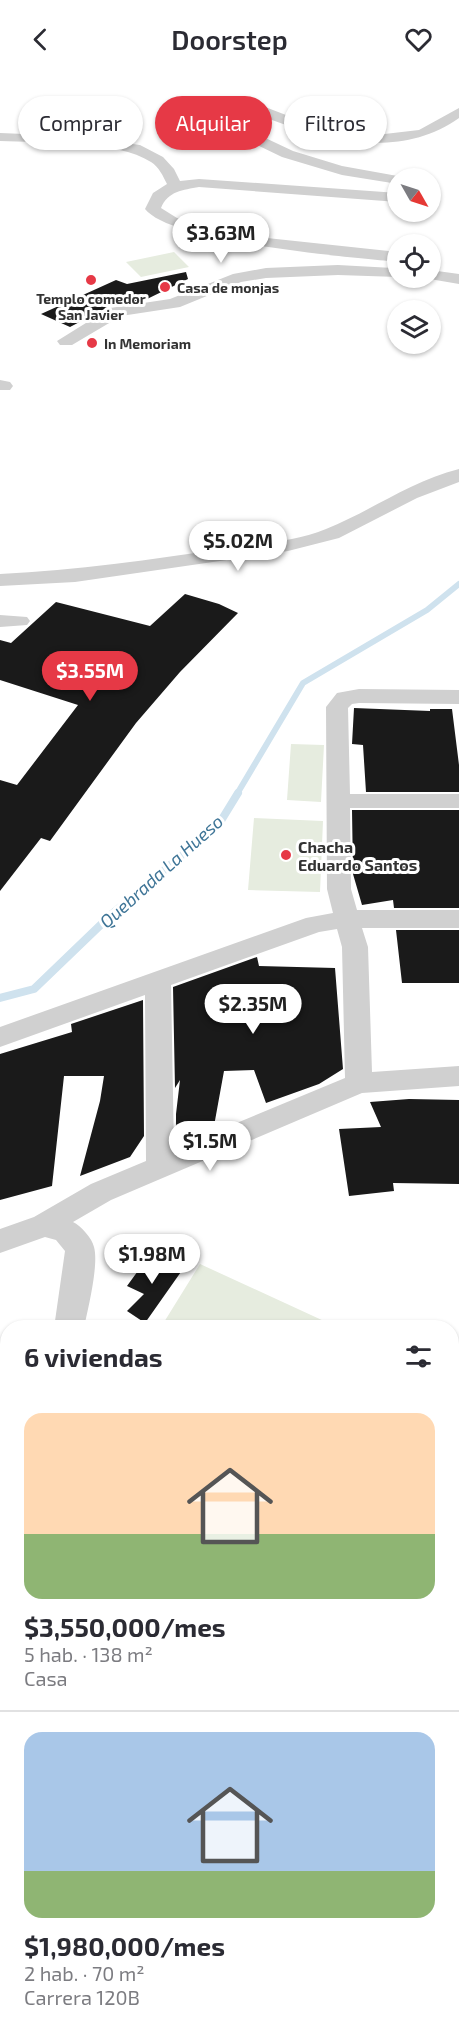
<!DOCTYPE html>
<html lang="es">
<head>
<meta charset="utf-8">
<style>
  body { margin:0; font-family:"Exo 2",sans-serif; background:#f7f7f7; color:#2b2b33; height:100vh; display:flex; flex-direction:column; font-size:22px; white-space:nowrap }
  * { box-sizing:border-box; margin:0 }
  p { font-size:20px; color:#7c7c81 }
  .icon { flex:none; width:33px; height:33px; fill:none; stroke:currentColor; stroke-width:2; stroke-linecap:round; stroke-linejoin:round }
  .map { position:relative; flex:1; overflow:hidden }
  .drawer { position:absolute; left:0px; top:1242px; width:459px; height:720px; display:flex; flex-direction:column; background:#fff; border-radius:24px 24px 0 0; box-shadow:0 2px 4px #0004 }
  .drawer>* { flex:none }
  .guide { position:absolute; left:18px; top:18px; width:423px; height:54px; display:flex; gap:12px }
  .needle { width:39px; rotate:129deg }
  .controls { position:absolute; left:387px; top:90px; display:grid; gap:12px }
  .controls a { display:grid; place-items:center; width:54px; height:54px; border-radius:50%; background:#fff; box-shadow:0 2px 4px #0004; font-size:30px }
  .price { position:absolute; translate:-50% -51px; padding:0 14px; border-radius:21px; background:#fff; color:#222; font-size:20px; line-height:39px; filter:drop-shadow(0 2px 3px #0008) }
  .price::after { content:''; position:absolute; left:50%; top:36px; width:18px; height:14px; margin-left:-9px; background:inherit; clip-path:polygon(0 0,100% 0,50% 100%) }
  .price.active { background:#e63946; color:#fff }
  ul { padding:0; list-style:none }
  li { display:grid; align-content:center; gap:12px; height:318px; padding:0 24px }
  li+li { border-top:2px solid #e1e1e2 }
  li span { display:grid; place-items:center; height:186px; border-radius:18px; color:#555 }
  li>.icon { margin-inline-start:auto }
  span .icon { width:108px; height:108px; fill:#fffc; stroke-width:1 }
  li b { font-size:26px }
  h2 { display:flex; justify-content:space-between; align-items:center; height:72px; padding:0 24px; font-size:26px }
  .tag { padding:0 21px; border-radius:27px; background:#fff; box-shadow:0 2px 4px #0004; font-size:21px; line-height:54px }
  .tag.active { background:#e63946; color:#fff }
  header { display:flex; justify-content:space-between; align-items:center; height:78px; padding:0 24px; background:#fff; font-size:27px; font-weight:600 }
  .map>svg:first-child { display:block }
</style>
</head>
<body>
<header><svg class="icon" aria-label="back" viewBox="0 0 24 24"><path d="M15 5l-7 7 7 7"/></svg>Doorstep<svg class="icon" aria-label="heart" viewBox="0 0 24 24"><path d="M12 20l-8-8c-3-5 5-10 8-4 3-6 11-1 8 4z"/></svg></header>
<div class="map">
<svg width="459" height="1962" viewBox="0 0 459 1962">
  <rect width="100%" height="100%" fill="#fff"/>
  <path fill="#e6ecdf" d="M174,174L189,189L141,199L126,184Z
    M291,666L324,667L321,724L287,722Z
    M254,740L323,743L320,814L248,812Z
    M200,1186L337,1249H161Z
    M452,1293L459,1296V1482L452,1479Z"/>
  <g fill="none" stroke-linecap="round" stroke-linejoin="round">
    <path stroke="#cfe2ee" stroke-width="6" d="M237,716L303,605L427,532L459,506"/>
    <path stroke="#cfe2ee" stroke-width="8" d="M0,920L34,911L113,835L219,746L238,715"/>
  </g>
  <path fill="#1a1a1a" d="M186,194L188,201L143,223H125L110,228L70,249L41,236L116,202L127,206Z
    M185,516L219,526L238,535L180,594L136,645L50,763L41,760L0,813V702L17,707L78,627L0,602V562L11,565L56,524L150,548Z
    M354,630L430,633V631H452L459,687V714H366L363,667L352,666Z
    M352,732H459V830H394L393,822L362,827L353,796Z
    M396,852H459V905H402Z
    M257,879L259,888L335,890L343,991L319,1006L266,1025L254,992L224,993L214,1048L176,1062V1036L180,1002L175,1010L173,909Z
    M143,922L144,1058L130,1079L80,1098L100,1023L104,998H64L52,1108L0,1122V976L72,954L71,946Z
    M409,1021L459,1022V1106L393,1105L394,1113L349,1118L339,1051L381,1049L370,1024Z
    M151,1175L183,1191L145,1245L127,1233L144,1216L127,1208Z"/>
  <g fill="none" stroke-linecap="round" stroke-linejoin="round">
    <path fill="#d0d0d0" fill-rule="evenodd" d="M222,18L242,20L286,37L329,51L376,57L419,52L459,30V40C403,80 332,65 272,42C256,36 236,23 219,27L259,57L293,73L342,88L403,99L404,100H398V106L342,97L282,79L249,63L207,33L205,30L208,22Z
      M0,55L72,58L140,67L163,79L174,91L180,103L199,101L398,115V124L199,109C183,112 168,113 161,130L177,140L267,160L398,174V184C350,179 172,165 145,131L153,115L167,106C163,98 159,89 151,84C117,62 41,65 0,63Z
      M430,106L435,107L437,112L430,116Z
      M338,187L393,190L398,191V199L338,197L266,200L241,204L180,229L121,238L72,267H60L57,263L110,230L170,221L233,196L266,190Z
      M430,192L459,196V206L424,200H430Z
      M0,302L10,304L13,308L10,312H0Z
      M459,391V404L417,420L339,460L288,473L75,504L0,508V496C77,492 151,482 227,470C259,465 295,464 326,451C371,433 411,403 459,391Z
      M0,537L27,539L30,543L27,547L0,549Z
      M359,611L459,612V626L359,625L352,626L348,630L350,716H459V730H350L351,811L357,832H459V850H362L368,869L372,994L459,988V1008L362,1015L111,1122L73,1144C81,1148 92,1160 94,1169C99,1186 88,1231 84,1250H54L65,1173L56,1162L45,1159L0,1175V1151L34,1139L91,1106L146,1083L145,917L0,969V949L306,840L333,835L327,811L326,629L337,615ZM337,851L342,869L345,1000L174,1071L171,907L319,854Z
      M452,1702L459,1704V1742L452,1739Z
      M452,1867L459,1869V1909L452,1907Z
      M307,1954H347L346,1962H306Z"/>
  </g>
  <g fill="#e63946" stroke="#fff" stroke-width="2">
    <circle cx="91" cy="202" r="6"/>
    <circle cx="165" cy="209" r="6"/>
    <circle cx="92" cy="265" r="6"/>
    <circle cx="286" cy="777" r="6"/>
  </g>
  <g text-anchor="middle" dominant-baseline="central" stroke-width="6" stroke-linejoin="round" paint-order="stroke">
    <g font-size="14" font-weight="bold" fill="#333" stroke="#fff" text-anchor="start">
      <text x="177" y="209">Casa de monjas</text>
      <text x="91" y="220" text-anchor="middle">Templo comedor<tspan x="91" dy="16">San Javier</tspan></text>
      <text x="104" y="265">In Memoriam</text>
    </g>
    <g font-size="16" font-weight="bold" fill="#333" stroke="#fff" text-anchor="start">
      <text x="298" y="768">Chacha<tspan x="298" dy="18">Eduardo Santos</tspan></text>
    </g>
    <g font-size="18" font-style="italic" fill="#3f7597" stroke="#fff">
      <text transform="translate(161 793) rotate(-42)">Quebrada La Hueso</text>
    </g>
  </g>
</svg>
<div class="controls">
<a><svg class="needle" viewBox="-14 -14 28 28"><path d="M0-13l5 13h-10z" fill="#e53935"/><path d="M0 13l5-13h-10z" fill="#7c7c81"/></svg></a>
<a><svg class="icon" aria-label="locate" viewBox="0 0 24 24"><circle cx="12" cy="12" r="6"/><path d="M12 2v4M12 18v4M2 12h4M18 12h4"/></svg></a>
<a><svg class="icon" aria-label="layers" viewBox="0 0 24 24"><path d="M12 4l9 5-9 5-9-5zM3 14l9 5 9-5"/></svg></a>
</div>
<b class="price" style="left:221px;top:186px">$3.63M</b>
<b class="price" style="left:238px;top:494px">$5.02M</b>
<b class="price active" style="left:90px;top:624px">$3.55M</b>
<b class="price" style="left:253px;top:957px">$2.35M</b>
<b class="price" style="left:210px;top:1094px">$1.5M</b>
<b class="price" style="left:152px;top:1207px">$1.98M</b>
<div class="guide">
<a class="tag">Comprar</a>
<a class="tag active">Alquilar</a>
<a class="tag">Filtros</a>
</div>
<section class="drawer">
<h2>6 viviendas<svg class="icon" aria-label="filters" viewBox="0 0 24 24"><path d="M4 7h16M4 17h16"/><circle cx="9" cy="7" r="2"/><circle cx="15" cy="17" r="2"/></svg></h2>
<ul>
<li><span style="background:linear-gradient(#ffd9b3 65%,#8fb573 0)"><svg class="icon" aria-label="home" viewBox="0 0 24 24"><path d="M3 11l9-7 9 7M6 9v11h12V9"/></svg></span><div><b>$3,550,000/mes</b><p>5 hab. · 138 m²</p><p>Casa</p></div></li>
<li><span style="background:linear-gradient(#a9c7e8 75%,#8fb573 0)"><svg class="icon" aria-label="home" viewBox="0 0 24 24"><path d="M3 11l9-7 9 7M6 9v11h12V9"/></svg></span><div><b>$1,980,000/mes</b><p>2 hab. · 70 m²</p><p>Carrera 120B</p></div></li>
</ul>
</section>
</div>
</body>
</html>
